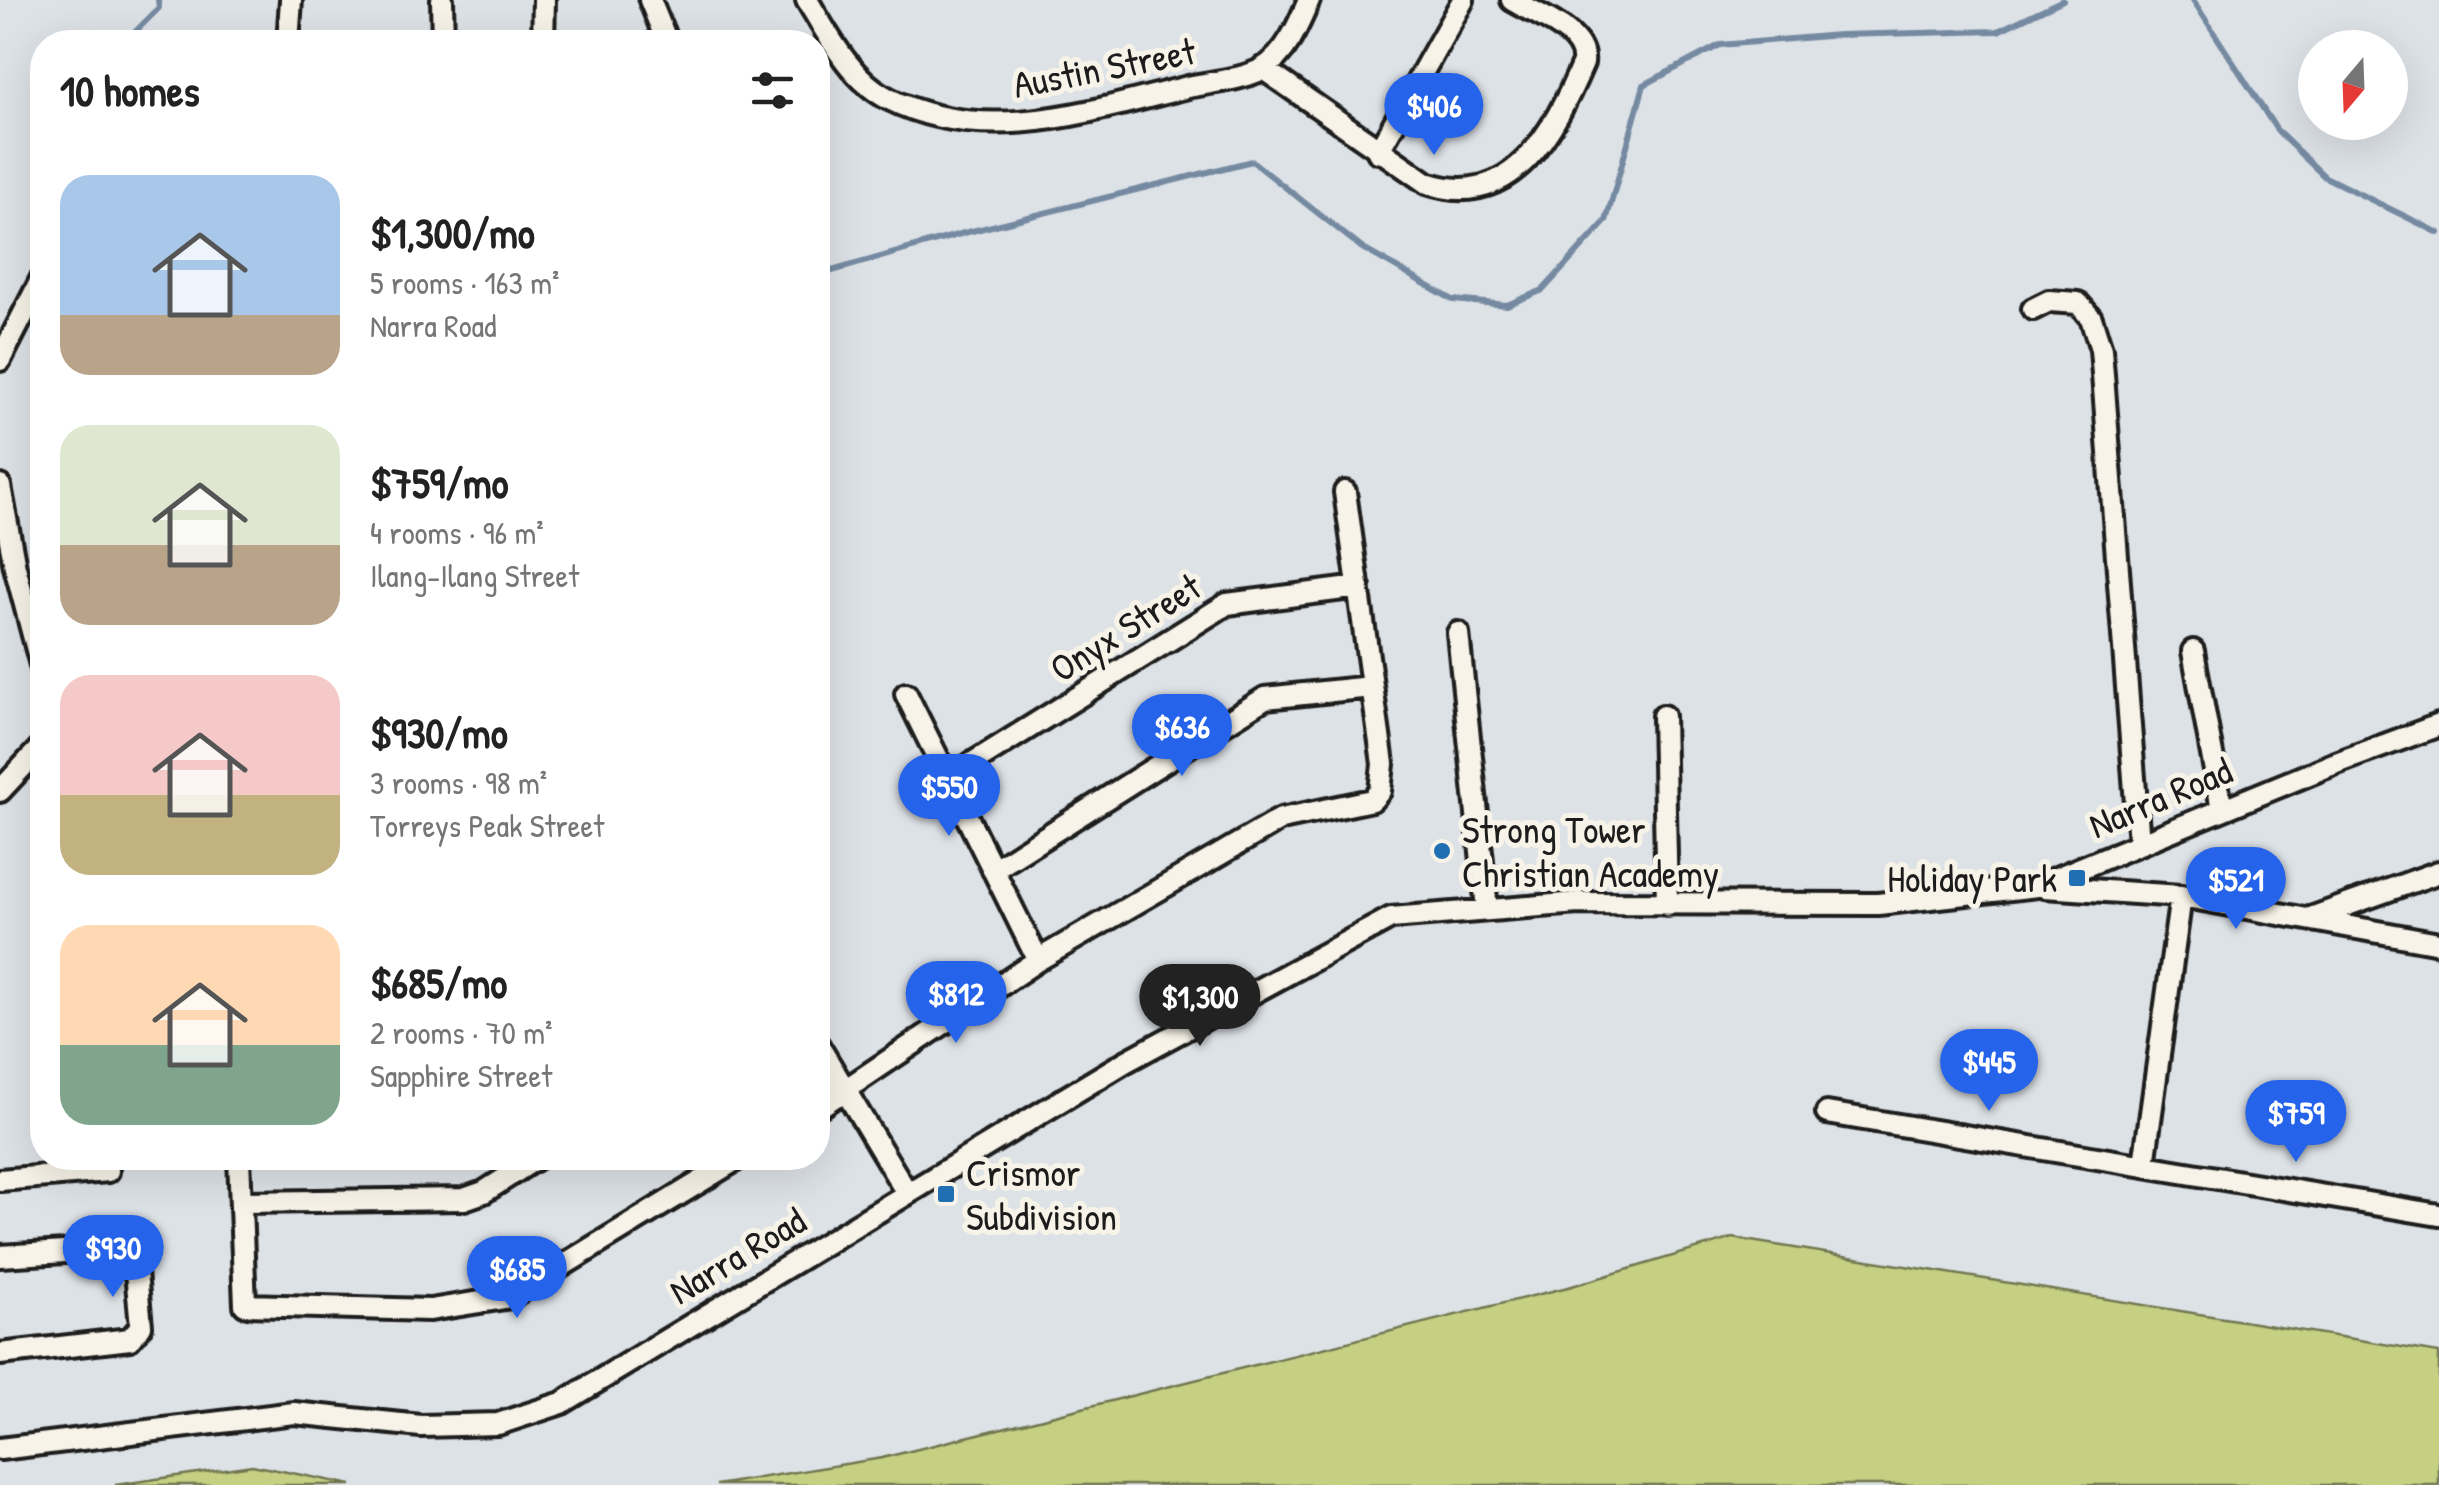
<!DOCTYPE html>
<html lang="en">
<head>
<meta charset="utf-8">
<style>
  body { margin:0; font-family:"Patrick Hand",sans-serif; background:#f2f2f2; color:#222; height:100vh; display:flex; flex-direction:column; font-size:38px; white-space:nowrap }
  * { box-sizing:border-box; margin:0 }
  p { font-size:32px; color:#767676 }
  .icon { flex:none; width:55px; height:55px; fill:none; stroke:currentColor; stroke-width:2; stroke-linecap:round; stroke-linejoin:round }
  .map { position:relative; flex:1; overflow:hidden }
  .sheet { position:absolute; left:30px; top:30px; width:800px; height:1140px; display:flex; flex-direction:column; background:#fff; border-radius:40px; box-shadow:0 10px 40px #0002 }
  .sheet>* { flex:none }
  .needle { width:65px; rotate:199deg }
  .controls { position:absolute; left:2298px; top:30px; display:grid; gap:20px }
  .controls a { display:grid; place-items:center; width:110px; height:110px; border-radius:50%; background:#fff; box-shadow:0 10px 40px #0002; font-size:50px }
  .price { position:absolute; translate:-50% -85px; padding:0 22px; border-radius:35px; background:#2563eb; color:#fff; font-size:32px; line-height:65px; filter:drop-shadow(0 2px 5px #0008) }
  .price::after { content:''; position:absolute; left:50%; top:60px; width:30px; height:22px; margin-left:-15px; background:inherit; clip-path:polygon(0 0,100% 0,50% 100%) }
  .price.active { background:#222; color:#fff }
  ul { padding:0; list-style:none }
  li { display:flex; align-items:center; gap:30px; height:250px; padding:0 30px }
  li span { display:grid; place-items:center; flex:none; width:280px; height:200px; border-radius:30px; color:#555 }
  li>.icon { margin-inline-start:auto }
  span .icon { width:120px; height:120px; fill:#fffc; stroke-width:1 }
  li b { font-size:42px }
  h2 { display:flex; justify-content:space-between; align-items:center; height:120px; padding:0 30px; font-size:42px }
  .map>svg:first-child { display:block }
</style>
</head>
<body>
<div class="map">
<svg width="2439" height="1485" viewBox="0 0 2439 1485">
  <rect width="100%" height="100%" fill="#dde2e7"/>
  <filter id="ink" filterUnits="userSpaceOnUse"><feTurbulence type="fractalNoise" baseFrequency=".01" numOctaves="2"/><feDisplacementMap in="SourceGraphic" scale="20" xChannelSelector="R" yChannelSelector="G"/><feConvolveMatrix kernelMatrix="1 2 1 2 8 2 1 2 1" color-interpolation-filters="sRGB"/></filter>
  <g filter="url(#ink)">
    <path fill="#c5d083" stroke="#707650" stroke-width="2.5" d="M1733,1238L2439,1353V1485H716L882,1458L1572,1286Z
      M252,1465L352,1485H115Z"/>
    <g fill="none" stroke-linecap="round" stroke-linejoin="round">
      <path stroke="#758aa1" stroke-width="6" d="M2193,0L2278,132L2325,177L2439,233
        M125,42L159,8L158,0
        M818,275L964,233L1252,161L1362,248L1453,300L1507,305L1543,290L1606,221L1644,85L1720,45L1839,35L1998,31L2063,0"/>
      <defs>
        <path id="minor" d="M442,0L443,42
          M650,0L667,42
          M807,0C828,35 851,80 889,99C985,147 1091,111 1188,87C1210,82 1242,80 1262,69C1286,55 1299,24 1309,0
          M288,42L291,0
          M543,42L544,0
          M1262,68L1427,183C1512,212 1554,131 1583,63C1587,32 1535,14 1512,0
          M1378,152L1463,0
          M2033,309L2049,301L2078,303L2091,318L2101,349L2139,843
          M0,360L42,278
          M0,486L15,567L42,669
          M1458,633L1487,909
          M2193,651L2222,809
          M906,694L1038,960
          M1663,716L1667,905
          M947,779L1227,604L1359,587
          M0,791L42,746
          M993,870L1265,698L1371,687
          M2044,887L2181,896L2439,943
          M2308,919L2439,872
          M818,1045L907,1193
          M818,1108L1038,960L1281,819L1372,800L1380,791L1383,764L1345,492
          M1827,1113L2439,1215
          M239,1158L245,1305L430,1310L511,1297L739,1158
          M2144,1164L2181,896
          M0,1180L108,1171L106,1158
          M241,1202L464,1199L484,1192L537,1158
          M0,1256L114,1249L127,1252L135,1262L141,1326L130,1339L0,1354
          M0,1449L294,1413L421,1426L498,1424L562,1403L1125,1062L1391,918L1578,903L1878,904L2037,886L2331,765L2439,725"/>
      </defs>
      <use href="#minor" stroke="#1c1c1c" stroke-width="28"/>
      <use href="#minor" stroke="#f7f3e8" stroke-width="20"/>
    </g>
  </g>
  <g fill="#1f6fb2" stroke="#f7f3e8" stroke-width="4">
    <circle cx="1442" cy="851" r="10"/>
    <rect x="2067" y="868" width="20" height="20" rx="5"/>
    <rect x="936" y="1184" width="20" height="20" rx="5"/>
  </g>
  <g text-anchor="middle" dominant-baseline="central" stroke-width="10" stroke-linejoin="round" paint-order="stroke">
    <g font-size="38" fill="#1c1c1c" stroke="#f7f3e8">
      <text transform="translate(1104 67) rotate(-11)">Austin Street</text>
      <text transform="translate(1125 627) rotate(-32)">Onyx Street</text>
      <text transform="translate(2160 797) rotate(-23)">Narra Road</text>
      <text transform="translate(737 1255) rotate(-31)">Narra Road</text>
    </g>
    <g font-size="38" fill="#1c1c1c" stroke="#f7f3e8" text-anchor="start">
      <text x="1462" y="829">Strong Tower<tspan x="1462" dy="44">Christian Academy</tspan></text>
      <text x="2057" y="878" text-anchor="end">Holiday Park</text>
      <text x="966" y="1172">Crismor<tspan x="966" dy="44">Subdivision</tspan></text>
    </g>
  </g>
</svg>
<div class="controls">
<a><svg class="needle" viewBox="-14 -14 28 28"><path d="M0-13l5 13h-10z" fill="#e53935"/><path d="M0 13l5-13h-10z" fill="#767676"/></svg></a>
</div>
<b class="price" style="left:1434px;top:158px">$406</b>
<b class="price" style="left:1182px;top:779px">$636</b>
<b class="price" style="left:949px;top:839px">$550</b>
<b class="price" style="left:2236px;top:932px">$521</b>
<b class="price" style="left:956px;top:1046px">$812</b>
<b class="price active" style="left:1200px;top:1049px">$1,300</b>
<b class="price" style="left:1989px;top:1114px">$445</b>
<b class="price" style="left:2296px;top:1165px">$759</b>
<b class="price" style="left:113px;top:1300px">$930</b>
<b class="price" style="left:517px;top:1321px">$685</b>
<section class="sheet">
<h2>10 homes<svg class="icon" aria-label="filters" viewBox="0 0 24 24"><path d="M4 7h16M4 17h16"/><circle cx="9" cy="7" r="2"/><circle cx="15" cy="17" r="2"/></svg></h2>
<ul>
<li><span style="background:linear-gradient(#a9c7e8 70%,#b9a48a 0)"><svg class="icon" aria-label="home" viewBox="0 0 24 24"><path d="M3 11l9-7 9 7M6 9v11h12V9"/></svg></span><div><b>$1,300/mo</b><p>5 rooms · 163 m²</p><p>Narra Road</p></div></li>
<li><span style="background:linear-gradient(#dfe7d0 60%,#b9a48a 0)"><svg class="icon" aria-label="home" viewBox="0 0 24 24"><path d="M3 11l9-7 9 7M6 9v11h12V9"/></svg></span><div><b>$759/mo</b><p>4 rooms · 96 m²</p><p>Ilang-Ilang Street</p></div></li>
<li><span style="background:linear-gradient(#f6c9c9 60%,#c2b280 0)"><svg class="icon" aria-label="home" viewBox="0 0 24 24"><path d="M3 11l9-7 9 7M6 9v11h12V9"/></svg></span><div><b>$930/mo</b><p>3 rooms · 98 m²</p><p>Torreys Peak Street</p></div></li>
<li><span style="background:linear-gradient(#ffd9b3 60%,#7fa58c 0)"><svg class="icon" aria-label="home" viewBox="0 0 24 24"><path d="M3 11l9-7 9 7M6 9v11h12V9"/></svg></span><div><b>$685/mo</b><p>2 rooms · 70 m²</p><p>Sapphire Street</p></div></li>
</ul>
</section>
</div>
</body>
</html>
